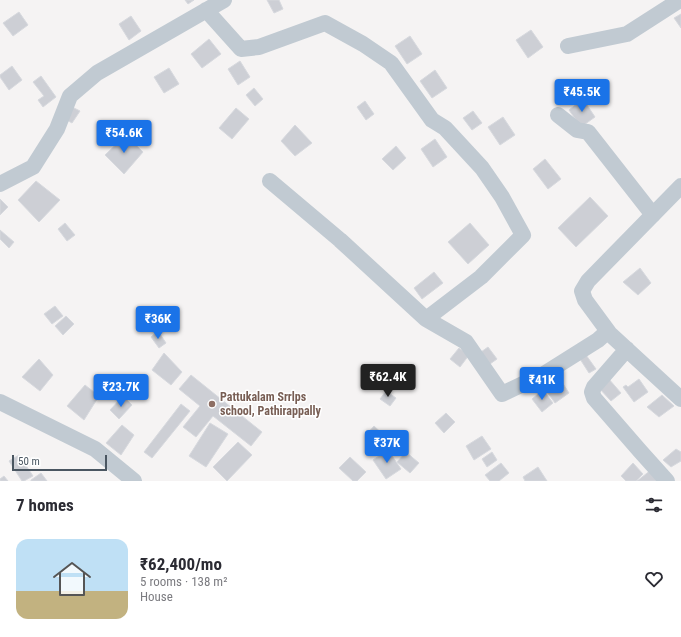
<!DOCTYPE html>
<html lang="en">
<head>
<meta charset="utf-8">
<style>
  body { margin:0; font-family:"Roboto Condensed",sans-serif; background:#f2f2f3; color:#2b2b33; height:100vh; display:flex; flex-direction:column; font-size:15px; white-space:nowrap }
  * { box-sizing:border-box; margin:0 }
  p { font-size:13px; color:#7c7c81 }
  .icon { flex:none; width:22px; height:22px; fill:none; stroke:currentColor; stroke-width:2; stroke-linecap:round; stroke-linejoin:round }
  .map { position:relative; height:481px; overflow:hidden }
  .drawer { display:flex; flex-direction:column; background:#fff; flex:1 }
  .drawer>* { flex:none }
  .scale { position:absolute; left:12px; bottom:10px; width:95px; box-sizing:border-box; padding-left:4px; border:2px solid #4a5661; border-top:0; font-size:11px; line-height:14px; white-space:nowrap; color:#4a5661; -webkit-text-stroke:3px #fff; paint-order:stroke }
  .price { position:absolute; translate:-50% -34px; padding:0 9px; border-radius:4px; background:#1a73e8; color:#fff; font-size:13px; line-height:26px; filter:drop-shadow(0 1px 2px #0008) }
  .price::after { content:''; position:absolute; left:50%; top:24px; width:12px; height:9px; margin-left:-6px; background:inherit; clip-path:polygon(0 0,100% 0,50% 100%) }
  .price.on { background:#222; color:#fff }
  ul { padding:0; list-style:none }
  li { display:flex; align-items:center; gap:12px; height:100px; padding:0 16px }
  li+li { border-top:1px solid #e1e1e2 }
  li span { display:grid; place-items:center; flex:none; width:112px; height:80px; border-radius:12px; color:#555 }
  li>.icon { margin-inline-start:auto }
  span .icon { width:48px; height:48px; fill:#fffc; stroke-width:1 }
  li b { font-size:17px }
  h2 { display:flex; justify-content:space-between; align-items:center; height:48px; padding:0 16px; font-size:17px }
  .map>svg:first-child { display:block }
</style>
</head>
<body>
<div class="map">
<svg width="681" height="481" viewBox="0 0 681 481">
  <rect width="100%" height="100%" fill="#f5f3f3"/>
  <path fill="#cdcfd5" stroke="#d7d9de" d="M185,0H194L188,4Z
    M267,0H279L283,9L274,13Z
    M19,12L28,25L13,36L3,23Z
    M681,14V28L674,18Z
    M131,16L141,31L129,40L119,24Z
    M531,30L543,47L528,58L516,40Z
    M410,36L422,54L407,64L395,46Z
    M209,39L221,54L202,68L191,54Z
    M240,61L250,77L238,85L228,69Z
    M12,66L22,80L9,90L0,77V75Z
    M169,68L179,84L164,93L154,77Z
    M435,70L447,88L432,98L420,81Z
    M41,76L56,97L43,107L38,100L44,96L33,82Z
    M254,88L263,99L255,106L246,95Z
    M583,99L595,117L581,127L569,110Z
    M365,101L374,114L366,120L357,107Z
    M72,107L80,111L72,123L65,119Z
    M236,108L249,119L232,139L219,128Z
    M473,111L482,123L472,130L463,118Z
    M503,117L515,135L500,145L488,127Z
    M295,125L312,143L295,156L281,141Z
    M126,135L143,152L124,174L105,155Z
    M435,139L447,157L433,167L421,149Z
    M396,146L406,158L393,170L382,159Z
    M545,159L561,179L548,189L533,169Z
    M36,181L60,200L39,222L18,200Z
    M590,197L608,216L576,247L558,228Z
    M0,199L8,207L0,215Z
    M65,223L75,235L67,241L58,229Z
    M470,223L489,245L468,264L448,242Z
    M0,230L14,242L9,248L0,239Z
    M640,268L651,283L638,295L623,282Z
    M434,272L443,283L422,299L414,288Z
    M55,306L63,316L52,324L44,314Z
    M66,316L74,324L63,335L55,326Z
    M158,331L166,343L159,348L151,337Z
    M488,347L497,359L490,364L481,352Z
    M459,348L469,355L460,367L450,359Z
    M164,353L182,372L171,385L152,370Z
    M586,355L596,369L589,373L580,359Z
    M39,359L53,375L40,391L22,377Z
    M191,375L262,432L251,446L213,416L196,437L183,427L200,406L179,389Z
    M608,378L621,393L611,401L598,387Z
    M560,379L569,393L555,403L545,389Z
    M639,379L648,392L634,402L623,387L626,385L628,387Z
    M85,385L99,396L84,420L67,406Z
    M543,390L553,403L542,412L532,399Z
    M386,391L396,398L390,406L380,399Z
    M662,395L674,406L659,417L647,407Z
    M123,396L132,405L119,419L110,410Z
    M181,404L190,411L152,458L144,452Z
    M446,413L455,422L444,433L435,423Z
    M210,423L228,434L206,467L189,456Z
    M122,425L134,435L121,455L106,443Z
    M374,426L387,438L379,446L367,434Z
    M482,436L491,449L474,460L466,446Z
    M238,442L252,455L227,481L213,467Z
    M676,449L681,452V461L671,467L663,460Z
    M388,450L401,469L386,479L373,460Z
    M406,452L419,463L410,473L397,462Z
    M492,452L497,460L487,467L482,459Z
    M19,455L33,476L24,481H22L9,461Z
    M350,457L366,472L357,481H353L339,468Z
    M501,463L509,473L499,481H490L485,475Z
    M633,463L643,474L636,481H626L621,476Z
    M656,466L664,481H637Z
    M538,467L547,481H525L523,477Z
    M41,473L47,481H31V480Z
    M4,476L8,481H0V479Z"/>
  <g fill="none" stroke-linecap="round" stroke-linejoin="round">
    <path stroke="#c1cad2" stroke-width="16" d="M206,10L241,49L259,47L325,23L363,44L391,63L432,120L445,128L482,168L502,197L523,235L481,277L426,319L466,342L502,394L544,374L598,340L608,331
      M568,46L627,34L680,0
      M558,115L577,130L588,132L653,215
      M270,181L340,240L426,319
      M0,184L33,167L57,129L70,96L97,73L224,0
      M681,186L588,281L582,291L585,300L610,334L681,399
      M627,349L594,387L592,392L594,398L640,451L667,481
      M0,402L95,449L134,481"/>
  </g>
  <circle fill="#8d6e63" stroke="#fff" stroke-width="1.5" cx="212" cy="404" r="4"/>
  <g text-anchor="middle" dominant-baseline="central" stroke-width="3" stroke-linejoin="round" paint-order="stroke">
    <g font-size="12" font-weight="bold" fill="#785e54" stroke="#fff" text-anchor="start">
      <text x="220" y="397">Pattukalam Srrlps<tspan x="220" dy="14">school, Pathirappally</tspan></text>
    </g>
  </g>
</svg>
<div class="scale">50 m</div>
<b class="price" style="left:582px;top:113px">₹45.5K</b>
<b class="price" style="left:124px;top:154px">₹54.6K</b>
<b class="price" style="left:158px;top:340px">₹36K</b>
<b class="price on" style="left:388px;top:398px">₹62.4K</b>
<b class="price" style="left:542px;top:401px">₹41K</b>
<b class="price" style="left:121px;top:408px">₹23.7K</b>
<b class="price" style="left:387px;top:464px">₹37K</b>
</div>
<section class="drawer">
<h2>7 homes<svg class="icon" aria-label="filters" viewBox="0 0 24 24"><path d="M4 7h16M4 17h16"/><circle cx="9" cy="7" r="2"/><circle cx="15" cy="17" r="2"/></svg></h2>
<ul>
<li><span style="background:linear-gradient(#bfe0f5 65%,#c2b280 0)"><svg class="icon" aria-label="home" viewBox="0 0 24 24"><path d="M3 11l9-7 9 7M6 9v11h12V9"/></svg></span><div><b>₹62,400/mo</b><p>5 rooms · 138 m²</p><p>House</p></div><svg class="icon" aria-label="heart" viewBox="0 0 24 24"><path d="M12 20l-8-8c-3-5 5-10 8-4 3-6 11-1 8 4z"/></svg></li>
</ul>
</section>
</body>
</html>
